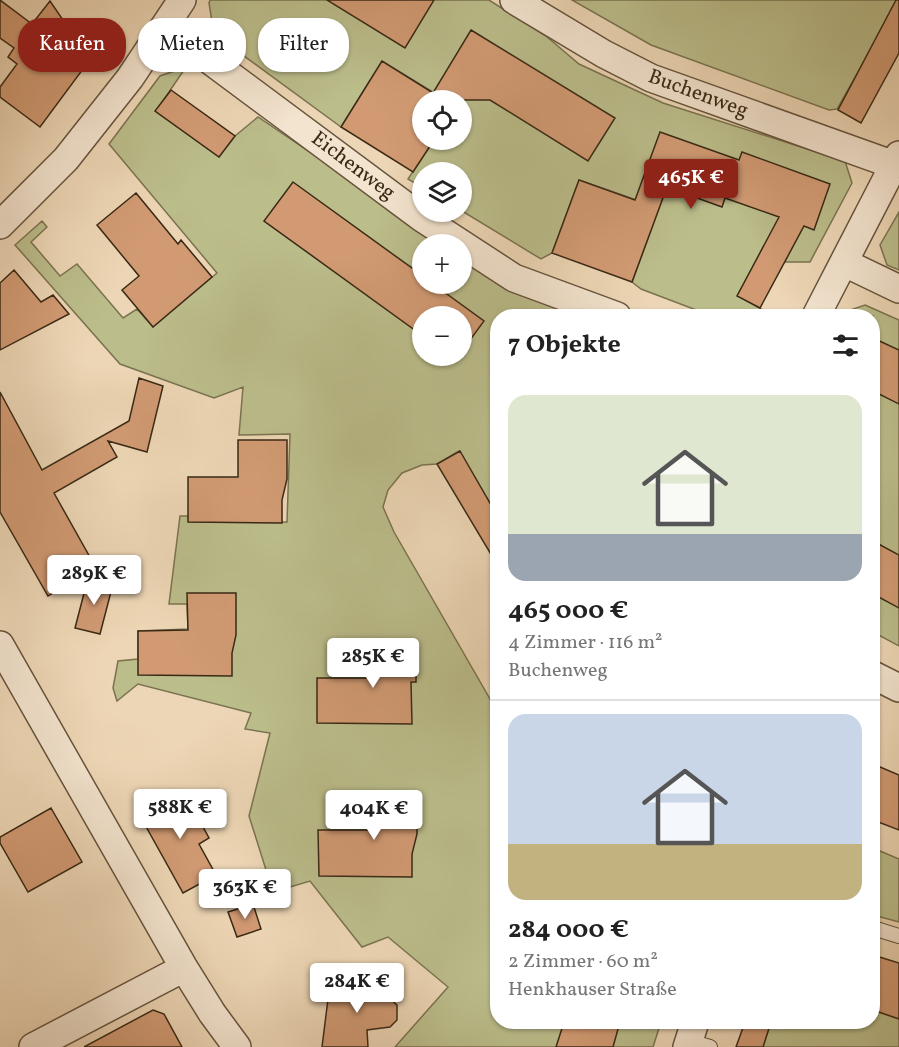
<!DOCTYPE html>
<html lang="de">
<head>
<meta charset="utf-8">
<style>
  body { margin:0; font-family:Vollkorn,serif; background:#f6f6f6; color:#222; height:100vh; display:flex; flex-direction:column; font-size:22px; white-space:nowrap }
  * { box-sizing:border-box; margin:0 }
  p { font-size:20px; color:#767676 }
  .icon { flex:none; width:33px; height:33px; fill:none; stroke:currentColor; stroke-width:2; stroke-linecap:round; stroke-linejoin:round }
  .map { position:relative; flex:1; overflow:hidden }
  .drawer { position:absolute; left:490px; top:309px; width:390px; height:720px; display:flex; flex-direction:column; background:#fff; border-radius:24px; box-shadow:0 2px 4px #0004 }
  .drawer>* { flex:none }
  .guide { position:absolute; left:18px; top:18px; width:382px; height:54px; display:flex; gap:12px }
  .buttons { position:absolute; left:412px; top:90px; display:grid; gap:12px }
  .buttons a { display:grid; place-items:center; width:60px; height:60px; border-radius:50%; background:#fff; box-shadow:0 2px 4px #0004; font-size:30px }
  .price { position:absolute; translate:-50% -51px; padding:0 14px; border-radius:6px; background:#fff; color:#222; font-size:20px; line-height:39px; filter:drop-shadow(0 2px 3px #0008) }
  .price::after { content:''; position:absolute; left:50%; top:36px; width:18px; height:14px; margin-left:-9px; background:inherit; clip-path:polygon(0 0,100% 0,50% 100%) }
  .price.current { background:#8f2418; color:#fff }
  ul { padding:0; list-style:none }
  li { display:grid; align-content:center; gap:12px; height:318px; padding:0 18px }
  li+li { border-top:2px solid #e0e0e0 }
  li span { display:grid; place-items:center; height:186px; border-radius:18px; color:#555 }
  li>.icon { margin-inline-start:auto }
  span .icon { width:108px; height:108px; fill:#fffc; stroke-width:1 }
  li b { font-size:26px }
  h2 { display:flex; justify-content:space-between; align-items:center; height:72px; padding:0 18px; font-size:26px }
  .pill { padding:0 21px; border-radius:24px; background:#fff; box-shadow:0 2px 4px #0004; font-size:21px; line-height:54px }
  .pill.current { background:#8f2418; color:#fff }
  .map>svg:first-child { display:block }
</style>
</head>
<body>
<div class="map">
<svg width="899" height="1047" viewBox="0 0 899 1047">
  <rect width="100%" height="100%" fill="#edd6b5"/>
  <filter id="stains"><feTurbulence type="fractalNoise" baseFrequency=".00333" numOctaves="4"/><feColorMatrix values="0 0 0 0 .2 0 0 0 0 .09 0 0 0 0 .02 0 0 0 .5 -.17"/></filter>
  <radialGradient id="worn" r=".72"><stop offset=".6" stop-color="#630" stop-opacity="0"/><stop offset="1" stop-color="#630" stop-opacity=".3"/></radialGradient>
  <path fill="#bbbd8b" stroke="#7a7350" stroke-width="1.5" fill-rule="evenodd" d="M210,0H489L546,36L579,64L663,103L845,161L852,183L810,262H785L738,296L770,314L768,316H712L641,289L632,282L659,208L579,180L552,253L541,259L462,211V172H423V188L408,179L434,140H462V100H446L382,61L341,127L214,34L209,3Z
    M572,0H899L837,109L829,110L651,45Z
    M186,67L156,111L219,157L235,136L258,117L445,244H423V284H462V256L594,316H498V517L459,451L437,464L422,465L402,473L388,490L383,507L394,532L498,713V1022H661L653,1047H395L448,987L388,937L362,947L310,881L273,892L249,816L270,733L245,729L251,713L138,684L117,701L113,688L118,661L138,659V631L188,629L187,604H169L180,516H188L189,522H287L290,434L239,435L243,387L214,398L120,364L15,245L42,221L47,227L31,242L60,276L77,264L123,318L137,309L153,327L217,273L109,144L160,76ZM423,316H462V356H423Z
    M899,212V270L887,265L880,245Z
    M865,305L899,320V646L873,632V316H844L847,311Z
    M873,848L899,859V922L873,915Z
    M873,1010L899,1019V1047H763L771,1022H873Z"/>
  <path fill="#d19a73" stroke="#392915" stroke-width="1.5" d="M0,0L32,24L50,1L76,39L68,51L86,65L40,127L0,97V87L17,64L8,57L14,48L0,38Z
    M327,0H434L405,48Z
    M896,0H899V53L861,123L838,110Z
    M471,30L615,118L588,161L490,100H423V140H434L413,172L341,127L382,61L433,93Z
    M171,90L235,136L219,157L155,111Z
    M660,132L739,160L742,152L830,184L814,230L804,226L760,308L737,296L779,217L725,198L722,207L667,187L632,282L552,253L579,180L635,200Z
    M293,182L423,276V284H433L484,321L462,351V316H423V336L264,221Z
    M136,193L178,244L181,240L212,277L153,327L122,290L139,276L97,225Z
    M14,270L41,302L53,295L69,314L0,350V283Z
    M873,338L899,350V404L873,391Z
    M139,378L163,386L147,452L108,441L117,457L54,493L96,568L48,596L0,512V392L42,470L129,421Z
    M238,440H287V479L282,500V523L188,522V477H238Z
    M460,451L498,517V566L437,464Z
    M873,541L899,555V608L873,594Z
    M88,578L113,584L100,634L75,628Z
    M187,593H236V635L232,653V676L138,675V631L188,630Z
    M367,641H416V682H411L412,724L317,723V678H367Z
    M873,764L899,775V830L873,820Z
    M183,790L209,838L199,844L216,875L183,893L139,814Z
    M368,793H417V834L412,854V877L319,876L318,830H368Z
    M51,808L82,862L28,892L0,843V837Z
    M253,904L261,929L237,937L228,912Z
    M873,955L899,963V1019L873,1010Z
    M361,973L397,1005V1020L390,1027L367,1030L368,1047H322L328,999L335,992L340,991L347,984L348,986Z
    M153,1010L164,1014L182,1047H84Z
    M564,1022H620L613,1047H556Z
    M745,1022H771L763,1047H736Z"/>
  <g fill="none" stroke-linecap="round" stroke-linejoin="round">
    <defs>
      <path id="service" d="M873,928L899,936
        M689,1041L710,1047"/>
      <path id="minor" d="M514,0L604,54L651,78L894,165
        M165,27L422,218L514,278L617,316
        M0,225L66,159L130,78L182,0
        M845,263L899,289
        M816,316L899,155
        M0,645L184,968L212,1013L237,1047
        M873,675L899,688
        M33,1047L184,968
        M687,1047L695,1022"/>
    </defs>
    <use href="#service" stroke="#66543d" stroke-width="16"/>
    <use href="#minor" stroke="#66543d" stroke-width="30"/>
    <use href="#service" stroke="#f3e4cf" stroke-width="14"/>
    <use href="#minor" stroke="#f3e4cf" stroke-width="27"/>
  </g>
  <g text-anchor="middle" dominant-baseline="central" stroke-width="4.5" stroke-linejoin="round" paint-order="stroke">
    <g font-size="21" fill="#392915" stroke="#f3e4cf">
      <text transform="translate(698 94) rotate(20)">Buchenweg</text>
      <text transform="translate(353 166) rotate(37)">Eichenweg</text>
    </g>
  </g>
  <rect width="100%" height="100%" filter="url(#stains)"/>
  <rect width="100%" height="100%" fill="url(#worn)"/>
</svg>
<div class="buttons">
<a><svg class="icon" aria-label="locate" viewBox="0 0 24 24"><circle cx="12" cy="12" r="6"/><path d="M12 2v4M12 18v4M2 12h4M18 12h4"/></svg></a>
<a><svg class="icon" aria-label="layers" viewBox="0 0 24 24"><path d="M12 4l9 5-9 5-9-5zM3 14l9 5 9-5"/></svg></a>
<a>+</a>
<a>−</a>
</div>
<b class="price current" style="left:691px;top:210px">465K €</b>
<b class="price" style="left:94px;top:606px">289K €</b>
<b class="price" style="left:373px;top:689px">285K €</b>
<b class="price" style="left:180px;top:840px">588K €</b>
<b class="price" style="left:374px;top:841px">404K €</b>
<b class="price" style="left:245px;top:920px">363K €</b>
<b class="price" style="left:357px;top:1014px">284K €</b>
<div class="guide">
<a class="pill current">Kaufen</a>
<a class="pill">Mieten</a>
<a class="pill">Filter</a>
</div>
<section class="drawer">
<h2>7 Objekte<svg class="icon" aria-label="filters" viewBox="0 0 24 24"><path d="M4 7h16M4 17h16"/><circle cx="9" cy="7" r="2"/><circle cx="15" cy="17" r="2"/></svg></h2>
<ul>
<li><span style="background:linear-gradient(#dfe7d0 75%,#9aa5b1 0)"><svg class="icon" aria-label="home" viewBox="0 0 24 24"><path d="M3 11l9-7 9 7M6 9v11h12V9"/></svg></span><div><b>465 000 €</b><p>4 Zimmer · 116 m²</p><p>Buchenweg</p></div></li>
<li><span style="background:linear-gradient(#c9d6e8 70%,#c2b280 0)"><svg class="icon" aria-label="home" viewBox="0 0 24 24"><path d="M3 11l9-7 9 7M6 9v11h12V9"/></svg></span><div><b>284 000 €</b><p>2 Zimmer · 60 m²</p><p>Henkhauser Straße</p></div></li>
</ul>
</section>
</div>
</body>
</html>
